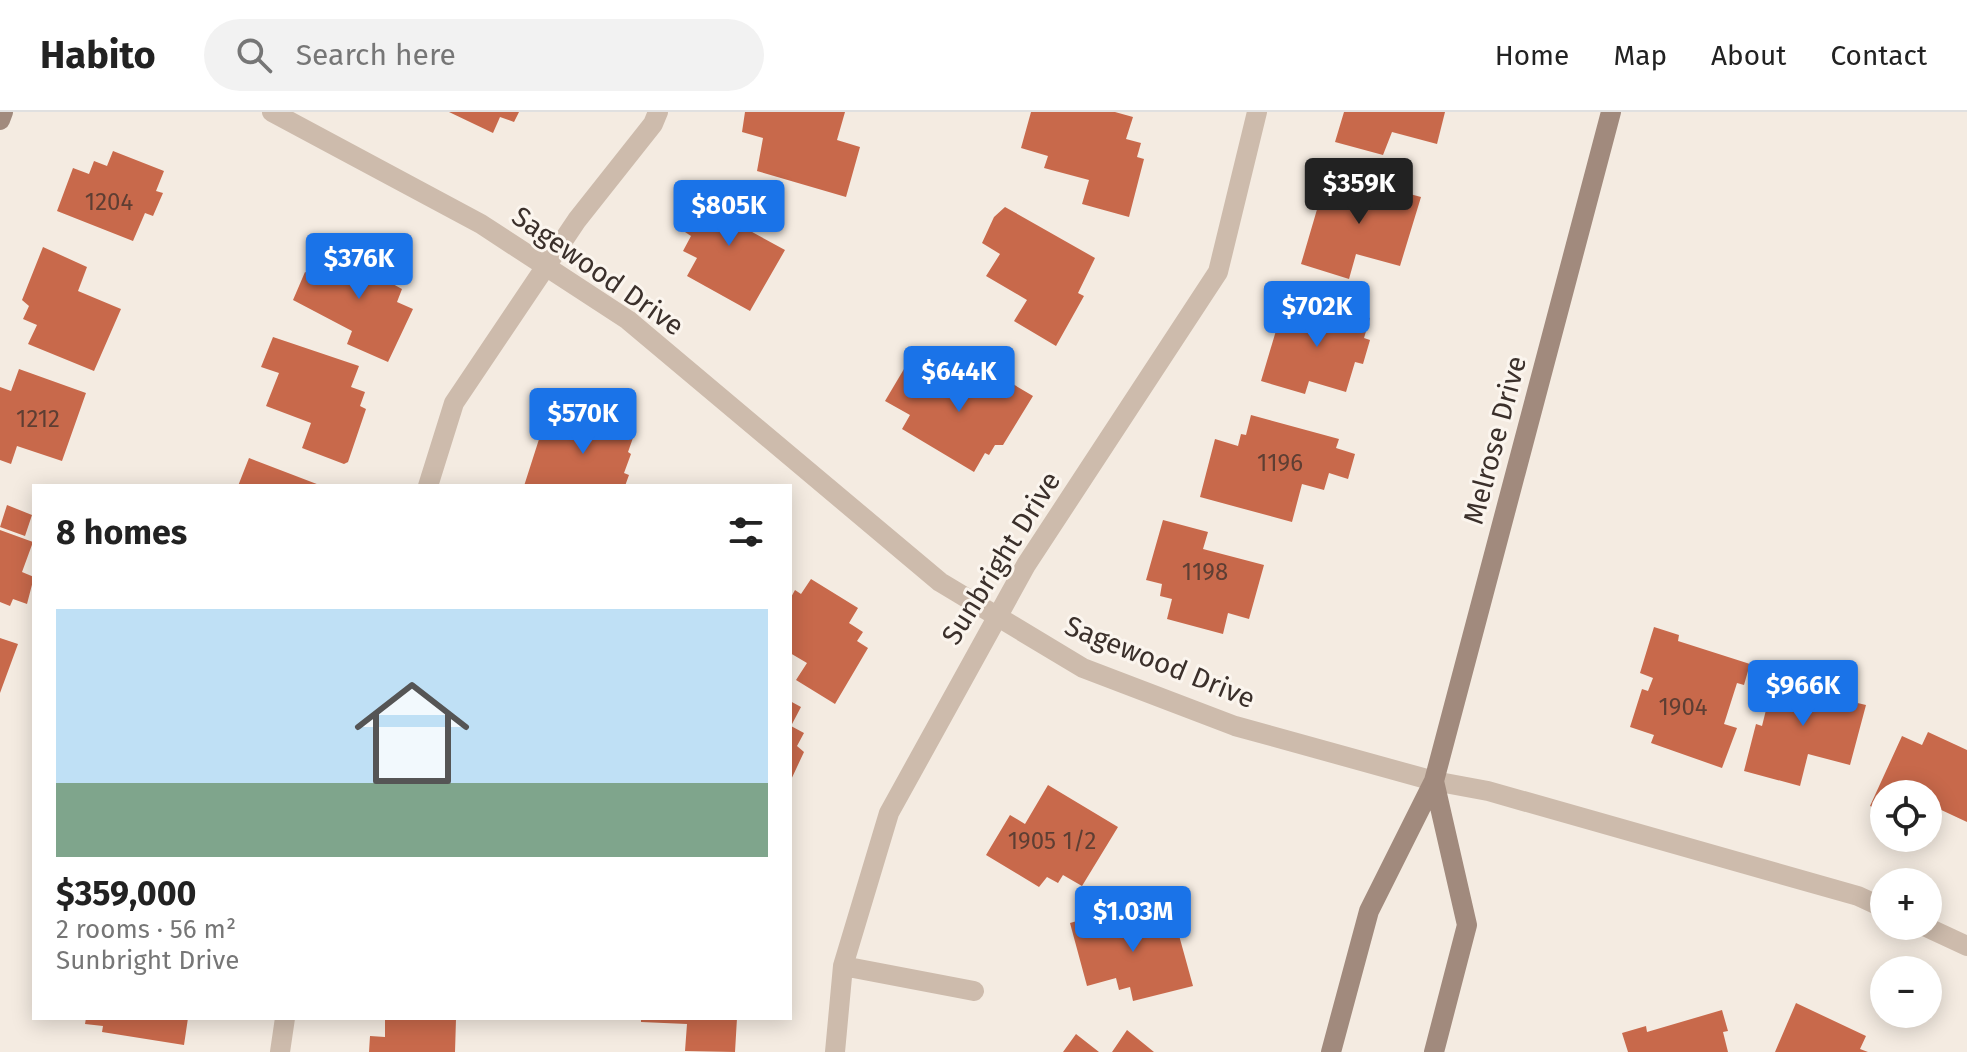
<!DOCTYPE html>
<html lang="en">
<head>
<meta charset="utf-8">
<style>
  body { margin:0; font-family:"Fira Sans",sans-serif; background:#f2f2f2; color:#222; height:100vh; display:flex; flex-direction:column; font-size:30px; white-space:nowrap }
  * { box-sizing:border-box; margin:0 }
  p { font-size:26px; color:#767676 }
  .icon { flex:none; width:44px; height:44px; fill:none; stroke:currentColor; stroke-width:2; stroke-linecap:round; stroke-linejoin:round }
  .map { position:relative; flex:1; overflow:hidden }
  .side { position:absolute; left:32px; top:372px; width:760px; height:536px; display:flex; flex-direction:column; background:#fff; border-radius:0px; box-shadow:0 4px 20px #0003 }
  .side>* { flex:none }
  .tools { position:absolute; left:1870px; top:668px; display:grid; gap:16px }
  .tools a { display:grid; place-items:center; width:72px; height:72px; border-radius:50%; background:#fff; box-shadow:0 4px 20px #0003; font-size:40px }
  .price { position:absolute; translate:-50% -68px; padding:0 18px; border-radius:8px; background:#1a73e8; color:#fff; font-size:26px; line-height:52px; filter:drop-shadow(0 2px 4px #0008) }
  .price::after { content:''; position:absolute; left:50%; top:48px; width:24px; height:18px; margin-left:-12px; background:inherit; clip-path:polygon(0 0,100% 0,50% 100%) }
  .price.current { background:#222; color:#fff }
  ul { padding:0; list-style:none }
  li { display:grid; align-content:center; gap:16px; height:424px; padding:0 24px }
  li span { display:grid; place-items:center; height:248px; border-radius:0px; color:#555 }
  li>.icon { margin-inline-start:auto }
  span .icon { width:144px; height:144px; fill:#fffc; stroke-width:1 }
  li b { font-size:34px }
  h2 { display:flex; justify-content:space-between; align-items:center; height:96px; padding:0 24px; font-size:34px }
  header { display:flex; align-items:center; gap:48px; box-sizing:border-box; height:112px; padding:0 40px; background:#fff; border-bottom:2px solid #e0e0e0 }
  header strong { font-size:38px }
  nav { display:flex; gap:44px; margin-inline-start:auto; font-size:28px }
  .search { width:560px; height:72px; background:#f2f2f2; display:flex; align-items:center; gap:20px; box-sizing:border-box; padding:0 28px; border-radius:44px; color:#767676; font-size:30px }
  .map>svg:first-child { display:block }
</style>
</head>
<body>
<header>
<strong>Habito</strong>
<div class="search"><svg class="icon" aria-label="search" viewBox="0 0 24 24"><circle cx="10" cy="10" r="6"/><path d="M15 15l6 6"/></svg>Search here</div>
<nav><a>Home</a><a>Map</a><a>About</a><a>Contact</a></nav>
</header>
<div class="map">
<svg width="1967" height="940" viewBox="0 0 1967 940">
  <rect width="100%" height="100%" fill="#f4ebe1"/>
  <path fill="#c8694b" d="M449,0H519L514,10L500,5L493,21Z
    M745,0H845L837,28L860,35L846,85L757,59L763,26L742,20Z
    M1031,0H1115L1133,5L1126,27L1141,31L1137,45L1144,47L1129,105L1082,92L1089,68L1044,56L1048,44L1021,36Z
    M1344,0H1445L1437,32L1392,20L1383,43L1335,30Z
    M113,39L164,59L156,79L163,81L153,104L145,101L133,129L57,99L73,56L89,62L94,49L107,54Z
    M1336,62L1421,85L1400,154L1356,142L1349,167L1301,152L1323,77L1331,79Z
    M711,69L755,93L743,115L785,138L750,199L687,164L697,146L683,139L691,124L685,120Z
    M1005,95L1095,146L1078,181L1084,184L1056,234L1014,209L1027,188L986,164L1000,142L982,131L994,105Z
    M346,133L398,154L391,171L402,177L397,190L413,197L388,250L347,232L352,219L293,188L305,160L325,168L333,149L338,151Z
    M43,135L87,155L78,179L121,197L94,259L28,232L37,213L23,207L29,194L22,188Z
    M1302,186L1370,206L1364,226L1370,228L1363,252L1355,250L1346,280L1309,269L1305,282L1261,269L1278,212L1293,217Z
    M273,225L359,254L351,275L365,280L360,294L366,297L348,350L344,352L302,336L311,311L266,294L279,261L261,255Z
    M19,257L86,281L62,349L17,334L11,352L0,348V275L11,279Z
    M904,257L928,271L937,257L977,281L991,259L1033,284L1003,333H995L989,343L985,341L974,360L902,317L910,303L885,289Z
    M609,302L623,307L619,318L634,323L628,340L631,342L624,361L629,363L625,374H524L541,321L558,327L562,316L574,321L581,303L605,312Z
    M1251,303L1339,327L1336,336L1355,342L1348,367L1329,361L1324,378L1302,372L1292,410L1200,385L1215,327L1238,334L1241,322L1246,323Z
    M249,346L322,374H238Z
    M7,393L32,403L25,424L0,415Z
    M1163,408L1208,420L1203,437L1264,453L1249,507L1228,501L1223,522L1167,507L1172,487L1160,484L1162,472L1146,468Z
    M0,418L33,430L22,460L34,465L27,492L13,487L10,494L0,490Z
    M811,467L858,496L849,511L863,520L857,529L868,536L835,592L796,568L807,551L790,541V487L795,478L801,482Z
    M1654,515L1679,523L1678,529L1750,552L1744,573L1737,571L1724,612L1737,616L1722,656L1651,631L1654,623L1630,615L1642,577L1648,579L1653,566L1640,561Z
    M0,526L18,532L0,581Z
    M1781,556L1810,563L1808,571L1847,581L1845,588L1866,593L1850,653L1808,642L1800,674L1744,659L1756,612L1762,614L1775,562L1779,563Z
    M790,589L801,595L791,614L804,621L797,634L804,640L790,670Z
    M1928,620L1967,638V710L1937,696L1928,716V682H1884V700L1870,694L1902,624L1922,633Z
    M1048,673L1118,715L1082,774L1063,763L1058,771L1047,765L1039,775L986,743L1010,703L1025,712Z
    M1172,798L1193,874L1133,889L1130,875L1119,878L1116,866L1087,874L1070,811L1112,799L1116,813Z
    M1796,891L1866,924L1860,937L1868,940H1775Z
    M1722,898L1728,919L1723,920L1728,940H1628L1622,921L1646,914L1647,920Z
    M86,906H188L184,933L102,920L103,914L85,912Z
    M385,906L456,907L455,940H369L370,924L385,925Z
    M641,906H737L735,940L685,939L687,912L641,910Z
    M1127,918L1154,940H1112Z
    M1076,922L1099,940H1063Z"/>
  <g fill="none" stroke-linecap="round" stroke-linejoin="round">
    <path stroke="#cdbbac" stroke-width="20" d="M272,0L481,112L628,208L940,470L1083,556L1235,614L1434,669L1488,679L1858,784L1884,796
      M428,374L454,291L577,108L653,12L658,0
      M1924,814L1967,834
      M843,854L974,879
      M280,940L285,906
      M835,940L843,854L889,701L1026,453L1218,160L1257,0"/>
    <path stroke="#a18a7d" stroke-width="20" d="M0,8L3,0
      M1331,940L1369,799L1434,669L1611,0
      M1434,940L1467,813L1434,669"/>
  </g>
  <g text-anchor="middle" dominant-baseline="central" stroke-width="6" stroke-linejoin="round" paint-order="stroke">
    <g font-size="24" fill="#5e3e33">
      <text x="109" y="90">1204</text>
      <text x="38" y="307">1212</text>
      <text x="1280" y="351">1196</text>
      <text x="1205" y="460">1198</text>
      <text x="1683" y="595">1904</text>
      <text x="1052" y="729">1905 1/2</text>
    </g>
    <g font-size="28" fill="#3b302b" stroke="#fbf5ee">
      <text transform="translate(598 159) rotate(35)">Sagewood Drive</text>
      <text transform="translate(1495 328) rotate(-75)">Melrose Drive</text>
      <text transform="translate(1001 446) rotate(-58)">Sunbright Drive</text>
      <text transform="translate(1160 550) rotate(22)">Sagewood Drive</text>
    </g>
  </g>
</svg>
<div class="tools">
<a><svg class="icon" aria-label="locate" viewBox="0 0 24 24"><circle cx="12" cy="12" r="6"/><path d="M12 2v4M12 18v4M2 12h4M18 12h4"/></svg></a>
<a>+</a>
<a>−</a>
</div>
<b class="price current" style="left:1359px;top:114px">$359K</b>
<b class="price" style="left:729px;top:136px">$805K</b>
<b class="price" style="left:359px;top:189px">$376K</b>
<b class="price" style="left:1317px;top:237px">$702K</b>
<b class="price" style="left:959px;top:302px">$644K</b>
<b class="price" style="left:583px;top:344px">$570K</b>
<b class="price" style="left:1803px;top:616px">$966K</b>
<b class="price" style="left:1133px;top:842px">$1.03M</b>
<section class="side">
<h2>8 homes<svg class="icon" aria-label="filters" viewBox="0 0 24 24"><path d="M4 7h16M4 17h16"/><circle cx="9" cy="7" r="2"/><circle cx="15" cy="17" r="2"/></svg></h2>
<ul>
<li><span style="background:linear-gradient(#bfe0f5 70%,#7fa58c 0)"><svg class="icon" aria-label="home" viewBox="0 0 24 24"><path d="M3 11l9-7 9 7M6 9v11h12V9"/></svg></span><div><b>$359,000</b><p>2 rooms · 56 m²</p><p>Sunbright Drive</p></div></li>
</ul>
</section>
</div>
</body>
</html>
